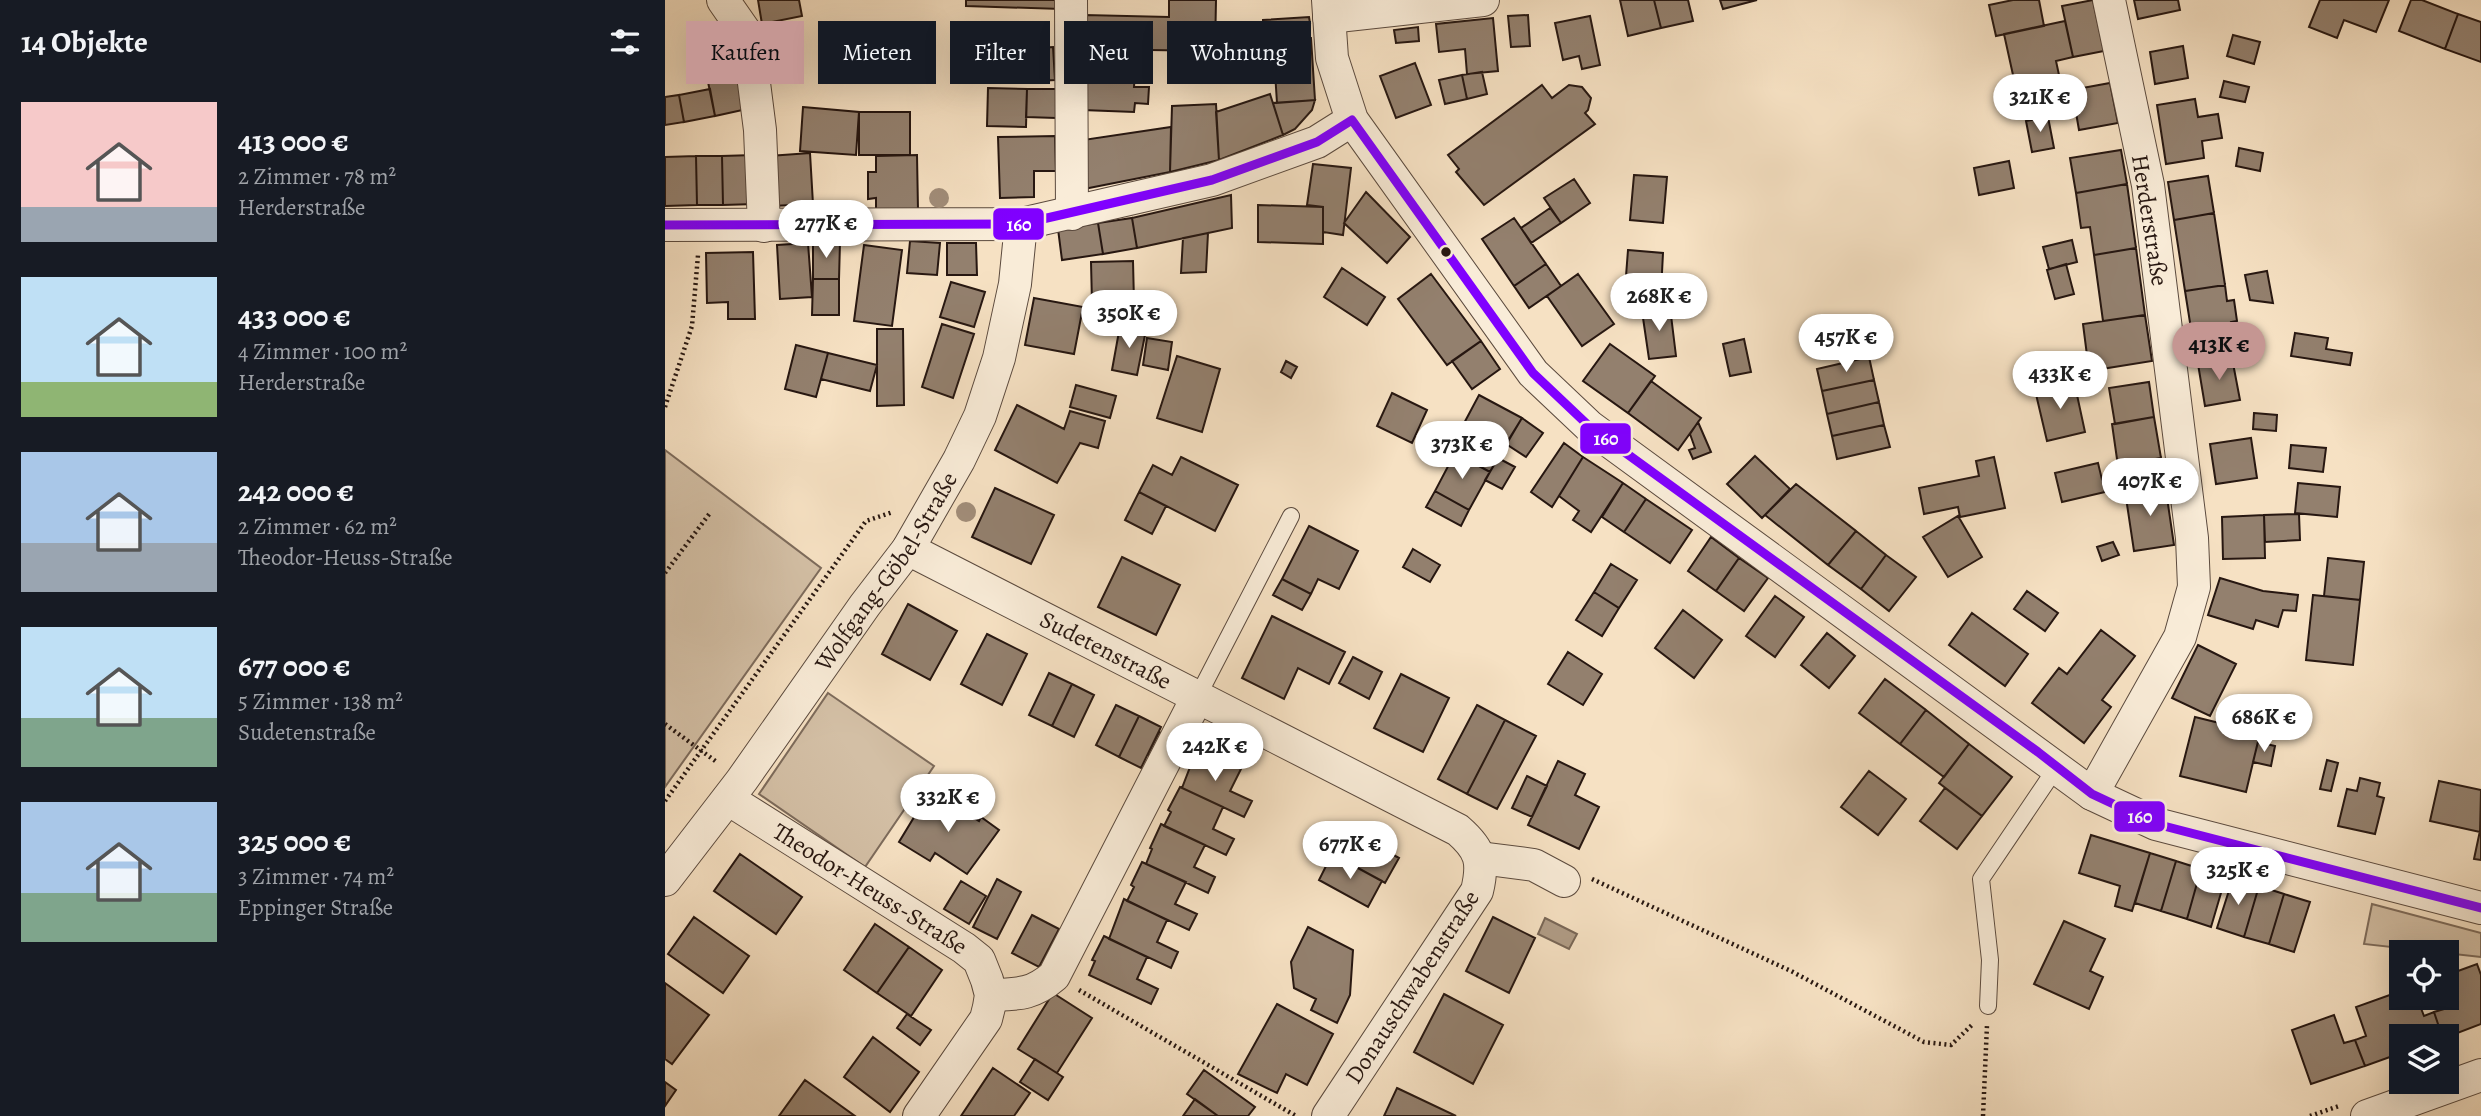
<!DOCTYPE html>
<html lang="de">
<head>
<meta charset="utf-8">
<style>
  body { margin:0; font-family:Alegreya,serif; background:#242831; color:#f1f3f6; height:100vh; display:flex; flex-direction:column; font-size:26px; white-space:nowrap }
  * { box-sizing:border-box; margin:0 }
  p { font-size:23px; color:#9ea1a6 }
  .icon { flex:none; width:38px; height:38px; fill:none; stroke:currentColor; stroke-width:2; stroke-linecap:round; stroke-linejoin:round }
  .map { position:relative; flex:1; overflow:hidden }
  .details { display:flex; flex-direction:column; background:#171b24; width:665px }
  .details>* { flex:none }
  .hud { position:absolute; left:21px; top:21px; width:665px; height:63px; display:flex; gap:14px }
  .fabs { position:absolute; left:1724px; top:940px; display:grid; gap:14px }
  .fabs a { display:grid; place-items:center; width:70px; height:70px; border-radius:0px; background:#171b24; box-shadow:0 7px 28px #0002; font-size:35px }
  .price { position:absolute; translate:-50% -60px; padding:0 16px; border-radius:24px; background:#fff; color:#222; font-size:23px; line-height:46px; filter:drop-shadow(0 2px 4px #0008) }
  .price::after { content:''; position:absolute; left:50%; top:42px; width:21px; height:16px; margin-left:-10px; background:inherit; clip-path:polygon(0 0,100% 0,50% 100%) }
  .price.active { background:#c59692; color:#111 }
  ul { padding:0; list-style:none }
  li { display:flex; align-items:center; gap:21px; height:175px; padding:0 21px }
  li span { display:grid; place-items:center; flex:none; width:196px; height:140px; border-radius:0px; color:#555 }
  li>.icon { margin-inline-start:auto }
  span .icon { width:84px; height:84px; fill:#fffc; stroke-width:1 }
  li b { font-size:30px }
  h2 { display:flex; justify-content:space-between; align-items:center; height:84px; padding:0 21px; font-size:30px }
  .tag { padding:0 24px; border-radius:0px; background:#171b24; box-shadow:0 7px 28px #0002; font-size:24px; line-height:63px }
  .tag.active { background:#c59692; color:#111 }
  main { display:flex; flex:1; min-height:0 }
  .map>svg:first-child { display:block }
</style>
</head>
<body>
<main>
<section class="details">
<h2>14 Objekte<svg class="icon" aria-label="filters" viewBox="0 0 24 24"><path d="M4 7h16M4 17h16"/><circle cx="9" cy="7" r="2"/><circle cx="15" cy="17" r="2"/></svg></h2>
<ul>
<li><span style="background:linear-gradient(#f6c9c9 75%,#9aa5b1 0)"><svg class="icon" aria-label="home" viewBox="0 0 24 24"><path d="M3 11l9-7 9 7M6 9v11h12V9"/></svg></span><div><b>413 000 €</b><p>2 Zimmer · 78 m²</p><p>Herderstraße</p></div></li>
<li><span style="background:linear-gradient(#bfe0f5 75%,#8fb573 0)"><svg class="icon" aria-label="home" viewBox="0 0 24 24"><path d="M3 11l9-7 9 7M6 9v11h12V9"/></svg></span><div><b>433 000 €</b><p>4 Zimmer · 100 m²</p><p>Herderstraße</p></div></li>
<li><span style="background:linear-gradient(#a9c7e8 65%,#9aa5b1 0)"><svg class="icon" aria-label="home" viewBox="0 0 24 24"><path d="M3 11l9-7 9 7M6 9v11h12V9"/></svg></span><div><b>242 000 €</b><p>2 Zimmer · 62 m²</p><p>Theodor-Heuss-Straße</p></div></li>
<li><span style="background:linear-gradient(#bfe0f5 65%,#7fa58c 0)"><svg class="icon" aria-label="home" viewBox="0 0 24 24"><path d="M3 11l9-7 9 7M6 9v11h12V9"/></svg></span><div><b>677 000 €</b><p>5 Zimmer · 138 m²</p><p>Sudetenstraße</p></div></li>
<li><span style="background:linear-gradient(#a9c7e8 65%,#7fa58c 0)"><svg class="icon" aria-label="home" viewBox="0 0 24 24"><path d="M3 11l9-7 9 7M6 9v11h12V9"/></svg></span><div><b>325 000 €</b><p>3 Zimmer · 74 m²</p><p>Eppinger Straße</p></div></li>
</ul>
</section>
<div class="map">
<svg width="1816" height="1116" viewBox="0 0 1816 1116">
  <rect width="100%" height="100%" fill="#f6e1c3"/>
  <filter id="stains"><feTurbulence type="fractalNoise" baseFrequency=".00286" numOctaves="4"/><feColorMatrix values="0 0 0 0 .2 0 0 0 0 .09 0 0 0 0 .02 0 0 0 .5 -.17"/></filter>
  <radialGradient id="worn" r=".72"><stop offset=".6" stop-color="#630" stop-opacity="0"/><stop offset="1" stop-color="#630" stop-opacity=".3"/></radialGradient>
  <path fill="#d3bfa5" stroke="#7d6b5b" stroke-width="2" d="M0,450L156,568L0,787Z
    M163,693L269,766L200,867L94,794Z
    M1707,904L1816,933V957L1699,944Z"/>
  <path fill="#b09c86" stroke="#796757" stroke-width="2" d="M880,918L912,934L904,949L873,934Z"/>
  <path fill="#93806e" stroke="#271711" stroke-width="2" d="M93,0H134L137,16L97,24Z
    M301,0H396V9L301,6Z
    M504,0H551L550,51L419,49L420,15L504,17Z
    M955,0H989L996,28L963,36Z
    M989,0H1023L1028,21L996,28Z
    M1055,0H1092L1058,9Z
    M1348,0H1374L1379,26L1331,36L1324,5Z
    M1428,0L1439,51L1408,57L1397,6Z
    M1469,0H1513L1515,10L1473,19Z
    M1655,0H1724L1711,32L1679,20L1672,38L1644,27Z
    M1746,0H1757L1793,14L1780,49L1734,31Z
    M1793,14L1816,22V62L1780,49Z
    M863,15L865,46L846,47L843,16Z
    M925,16L935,65L917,69L914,56L898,60L890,23Z
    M644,17L645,23L598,26V20Z
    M828,18L833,71L802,74L800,49L774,52L771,24Z
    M1400,21L1408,57L1391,61L1394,75L1350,84L1339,34Z
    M753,27L754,41L731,43L729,30Z
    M1568,35L1595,42L1589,64L1562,56Z
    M646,38L650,100L612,103L608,41Z
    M1518,46L1523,78L1490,84L1485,52Z
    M388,47L390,80L352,82L350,49Z
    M750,63L766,105L731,118L715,76Z
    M419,69L470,71L469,87H484L483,104L470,103L469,112L418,110Z
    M75,71L82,109L50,116L42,77Z
    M817,72L822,94L802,99L797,75Z
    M797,75L802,99L780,104L774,80Z
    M1559,81L1584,87L1580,102L1555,97Z
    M1445,83L1453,123L1414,130L1410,107L1404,108L1401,91Z
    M877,85L887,98L904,85L917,87L926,98L923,110L920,113L930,124L819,205L791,172L794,169L783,155Z
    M323,88L362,89L361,127L322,126Z
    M45,89L50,116L19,122L14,95Z
    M362,89H391V118L361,117Z
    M605,94L618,135L554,160L551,112Z
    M14,95L19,122L0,125V97Z
    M1530,99L1533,117L1553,114L1557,138L1537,141L1539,158L1501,164L1492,105Z
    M650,100L647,110L630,129L618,135L608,103Z
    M551,104L554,160L505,172L507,106Z
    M138,107L194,112L191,155L135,151Z
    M194,112H245V155H194Z
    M1383,117L1389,148L1367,152L1361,121Z
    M506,127L505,172L419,189L418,140Z
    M390,136L391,171H369V197L335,198L333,137Z
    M1574,148L1598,153L1595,171L1571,166Z
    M1456,150L1462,184L1411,193L1405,158Z
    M145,153L148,204L107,206L104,156Z
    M89,155L90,204L58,205L57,156Z
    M252,155L253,210H211V198L203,199V172H211V156Z
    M31,156H57L58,205H32Z
    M31,156L32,205L0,206V157Z
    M1344,161L1349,188L1314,195L1309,168Z
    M648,164L686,168L678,235L658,232V207L642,205Z
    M969,175L1002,177L998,223L965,220Z
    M1543,176L1549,213L1509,220L1503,182Z
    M909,179L925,203L896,223L879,198Z
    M1462,184L1471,248L1429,255L1425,227L1416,228L1411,193Z
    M701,192L745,237L722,263L679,223Z
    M566,195L567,228L472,248L467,218Z
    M593,205L658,207V244L593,242Z
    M885,208L896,223L866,243L856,228Z
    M1549,213L1560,285L1520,291L1509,220Z
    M467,218L472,248L438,254L433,223Z
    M849,218L881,264L849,286L817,239Z
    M433,223L438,254L397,260L393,229Z
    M543,233L541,272L516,273L518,238Z
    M1407,240L1412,262L1384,269L1378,247Z
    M245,241L275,243L272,275L242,273Z
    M148,242H175L174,279H148Z
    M143,243L147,297L115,299L112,245Z
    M282,243H311L312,275H282Z
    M199,245L237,250L227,326L189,321Z
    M1471,248L1480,315L1438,321L1429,255Z
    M963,250L998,253L996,292L960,289Z
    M88,252L90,319H63V302L42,303L41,253Z
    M468,261L469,302L427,303L426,262Z
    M881,264L896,286L864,308L849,286Z
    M1401,264L1409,294L1390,299L1382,270Z
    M677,268L720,297L702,325L659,297Z
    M1602,271L1608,303L1585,300L1580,275Z
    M766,274L816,341L782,365L733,299Z
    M913,274L949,324L917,346L882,296Z
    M148,279H174V315H147Z
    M286,282L320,292L309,327L275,317Z
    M1560,285L1562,301L1569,300L1572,321L1566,322L1567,329L1527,335L1520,291Z
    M369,298L418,307L409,354L360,345Z
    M1005,307L1011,356L984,359L977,311Z
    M1480,315L1487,361L1424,371L1418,324Z
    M277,324L309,334L288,398L257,387Z
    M455,326L481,330L472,375L447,370Z
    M212,329H238L239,405L212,406Z
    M1630,333L1663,338L1661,349L1687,353L1685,365L1626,356Z
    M482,338L507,342L503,370L478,365Z
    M1079,339L1086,372L1065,376L1058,344Z
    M816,341L835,369L807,389L787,361Z
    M945,344L990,376L963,413L918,381Z
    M131,345L163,353L151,397L120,389Z
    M163,353L212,365L205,391L156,379Z
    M512,356L555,369L537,432L492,418Z
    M1204,357L1209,380L1157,391L1152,369Z
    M1567,358L1575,400L1540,406L1533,364Z
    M621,361L632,367L626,378L616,372Z
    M1209,380L1214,402L1162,414L1157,391Z
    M986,381L1036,418L1013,450L963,413Z
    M1409,381L1420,432L1382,441L1370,390Z
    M1484,382L1489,417L1450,424L1444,388Z
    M411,385L451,396L445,418L405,407Z
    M727,393L762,410L747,443L712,426Z
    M814,395L857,418L825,472L790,453L801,432L796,429Z
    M1214,402L1219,425L1167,436L1162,414Z
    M352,405L399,429L405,411L440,421L433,448L415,443L392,483L330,450Z
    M1589,413L1612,415L1611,431L1588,429Z
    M1489,417L1496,458L1453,466L1447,424Z
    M857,418L878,433L861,457L841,444Z
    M1033,422L1046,452L1028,459L1024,450L1030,448L1025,434Z
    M1219,425L1225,447L1172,459L1167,436Z
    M1586,438L1592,478L1551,484L1545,444Z
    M899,443L918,457L887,507L866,492Z
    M1626,445L1661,448L1658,472L1624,468Z
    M790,453L825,472L804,510L770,491Z
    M1090,456L1125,489L1097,518L1062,484Z
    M516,457L573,485L550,531L474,492L488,465L507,475Z
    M918,457L958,483L926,532L908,520L914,511L894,496Z
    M1329,457L1340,508L1295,517L1293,507L1259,514L1254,488L1314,476L1311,461Z
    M833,458L850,467L837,489L820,480Z
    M1496,458L1500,484L1457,491L1453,466Z
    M1433,463L1440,492L1397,502L1390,473Z
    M958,483L981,499L959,532L937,517Z
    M1633,483L1675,487L1672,517L1630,513Z
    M1131,484L1191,531L1163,565L1100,515Z
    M1500,484L1509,545L1469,551L1460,491Z
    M330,488L389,515L366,564L307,537Z
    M770,491L804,510L796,526L761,507Z
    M474,492L501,506L487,534L460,520Z
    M981,499L1027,530L1005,563L959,532Z
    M1634,514L1635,540L1600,542L1599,515Z
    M1599,515L1600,558L1558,559L1557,517Z
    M1293,516L1317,557L1283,577L1258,537Z
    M644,526L693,551L674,589L653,579L646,594L617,579Z
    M1191,531L1221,555L1196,589L1163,565Z
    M1046,537L1074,558L1051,591L1023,571Z
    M1448,542L1454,555L1437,561L1432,547Z
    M748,549L775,565L765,582L738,567Z
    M1221,555L1251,577L1224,611L1196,589Z
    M457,557L515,585L491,635L433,607Z
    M1074,558L1103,578L1079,611L1051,591Z
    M1663,558L1699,562L1695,600L1659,596Z
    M946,564L972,580L954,608L929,592Z
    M1555,578L1598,591L1633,595L1631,611L1618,610L1613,627L1591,620L1588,629L1543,615Z
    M617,579L646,594L637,610L608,595Z
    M1362,591L1393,613L1380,631L1349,609Z
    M929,592L954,608L937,636L911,620Z
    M1648,595L1695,600L1688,665L1641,660Z
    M1110,596L1139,617L1110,657L1081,636Z
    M243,604L292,631L265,680L217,654Z
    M1018,610L1057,640L1029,678L990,648Z
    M1307,613L1363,654L1340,686L1284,645Z
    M607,616L680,652L664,684L633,668L619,699L577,678Z
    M1436,630L1470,656L1437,700L1446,707L1419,743L1367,703L1394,668L1402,674Z
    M1162,633L1190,656L1164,688L1136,665Z
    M322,634L362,654L337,705L296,684Z
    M1533,645L1571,664L1545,716L1507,698Z
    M903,652L937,674L918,705L883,684Z
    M688,657L717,672L704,699L674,683Z
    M384,673L407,684L387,726L364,715Z
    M736,674L784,698L758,752L709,728Z
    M1220,679L1261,710L1235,744L1194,713Z
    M407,684L429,695L409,737L387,726Z
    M451,705L474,716L454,757L431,745Z
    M812,705L840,720L802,794L773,779Z
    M1261,710L1304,744L1279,777L1235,744Z
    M474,716L496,727L476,768L454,757Z
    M1530,717L1595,733L1581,792L1515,776Z
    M840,720L871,736L832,809L802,794Z
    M494,732L506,738L496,760L483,754Z
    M1593,742L1610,746L1606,766L1588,762Z
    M1304,744L1347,777L1317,816L1274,783Z
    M532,749L576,769L565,791L587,801L579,817L517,788Z
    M1662,760L1673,763L1666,791L1655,789Z
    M893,761L920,774L910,795L934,807L914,849L863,825Z
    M1204,771L1241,799L1213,835L1176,807Z
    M862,776L882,786L867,817L847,808Z
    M1695,778L1715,783L1712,796L1719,798L1710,834L1673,826L1682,789L1692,791Z
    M1774,781L1816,790L1815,832L1765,821Z
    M515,787L558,807L548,829L569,839L561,855L499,826L506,812L503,810Z
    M1280,788L1317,816L1292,849L1255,821Z
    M265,791L314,821L316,817L334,830L302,874L270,853L265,861L234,842Z
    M496,824L540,845L529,867L550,877L543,893L481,864L487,849L485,848Z
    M1816,826V860L1809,859Z
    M685,831L734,858L720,883L671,856Z
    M1426,835L1485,853L1467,911L1450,906L1455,886L1414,873Z
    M1485,853L1511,861L1496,911L1470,903Z
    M75,854L137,897L111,934L49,891Z
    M667,854L717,881L703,907L654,880Z
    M1511,861L1536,869L1522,919L1496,911Z
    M477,862L521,882L510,904L532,914L524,930L462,901L469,887L466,885Z
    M1536,869L1561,876L1546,927L1522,919Z
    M1568,878L1594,886L1579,937L1552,928Z
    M332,879L356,892L332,939L308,927Z
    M296,881L321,896L304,924L279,909Z
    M1594,886L1619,894L1604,944L1579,937Z
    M1619,894L1645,902L1629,952L1604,944Z
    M459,899L502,920L492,942L513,952L506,968L444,939Z
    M367,915L394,929L374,967L347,953Z
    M29,917L84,956L58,993L3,954Z
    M828,917L870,938L844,993L801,971Z
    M1399,921L1440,939L1425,971L1438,977L1424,1009L1369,984Z
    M210,924L244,947L212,993L179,970Z
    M643,927L688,950L685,995L672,1023L646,1010L651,999L629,988L626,962Z
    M439,936L482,957L472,979L493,989L486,1004L424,975L430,961L427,960Z
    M244,947L277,970L246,1016L212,993Z
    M1812,964L1816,975V1024L1782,1037L1777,1036L1769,1012L1779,1009L1775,998H1782V975Z
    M0,983L44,1015L7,1064L0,1059Z
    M1736,991V998H1752L1759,1016L1769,1012L1777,1036H1736V1053L1700,1066L1690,1040L1701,1036L1691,1007Z
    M388,993L427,1018L392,1073L353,1049Z
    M779,994L838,1025L808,1084L749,1052Z
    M612,1004L668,1034L642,1085L621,1074L612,1093L573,1074Z
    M242,1014L266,1030L255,1045L232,1028Z
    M1669,1015L1679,1043L1690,1040L1700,1066L1646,1084L1627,1030Z
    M208,1037L254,1072L225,1112L179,1077Z
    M370,1059L398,1077L383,1100L355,1082Z
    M328,1068L365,1093L349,1116H296Z
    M539,1070L590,1107L583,1116H553L522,1094Z
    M140,1080L190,1116H114Z
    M0,1082L11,1090L0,1106Z
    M732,1088L791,1116H719Z
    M530,1099L553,1116H518Z"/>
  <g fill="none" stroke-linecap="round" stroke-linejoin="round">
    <defs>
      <path id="lane" d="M533,696L626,516
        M1323,1006L1325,960L1316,879L1391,768"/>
      <g id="street">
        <path d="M58,0L83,36L95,130L99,226"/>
        <path d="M406,0L407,214"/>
        <path d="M663,0L667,58L687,120L868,373L925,427L1427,794L1491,824L1816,908"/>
        <path d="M664,17L818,0"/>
        <path d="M0,225L356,224L547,180L652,142L687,120"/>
        <path id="s1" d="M243,549L793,830C816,850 819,862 812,891L663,1116"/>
        <path d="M1427,794L1515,637L1529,587L1527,538L1483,185L1444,0"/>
        <path id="s2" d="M63,799L299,948L314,960L322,980L326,995L324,1007L321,1019L254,1116"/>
        <path d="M815,858L869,865L899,881"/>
        <path id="s3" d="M0,880L77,780L200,605L243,549L294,460L315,416L334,358L350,284L356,224"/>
        <path d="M326,995C353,994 367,995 389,976L533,696"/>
        <path d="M1702,1116L1816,1075"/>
      </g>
    </defs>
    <use href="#lane" stroke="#5b4a3e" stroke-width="18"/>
    <use href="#street" stroke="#5b4a3e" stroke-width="34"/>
    <path stroke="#271711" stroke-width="4.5" stroke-dasharray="2 3.5" stroke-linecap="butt" d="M0,407L27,326L33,255
      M0,573L45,513
      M0,724L53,763
      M0,801L201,521L228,512
      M927,879L1126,971L1259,1042L1286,1045L1309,1023
      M414,990L631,1116
      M1318,1116L1322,1025
      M1645,1116L1674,1106"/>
    <use href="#lane" stroke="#f9ecd8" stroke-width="16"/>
    <use href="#street" stroke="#f9ecd8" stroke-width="32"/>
    <defs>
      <path id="bus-1" d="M0,225L356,224L547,180L652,142L687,120L868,373L925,427L1373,752L1427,794L1491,824L1816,908"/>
    </defs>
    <use href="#bus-1" stroke="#f9ecd8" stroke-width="14"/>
    <use href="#bus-1" stroke="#8000ff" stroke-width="9"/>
  </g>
  <g fill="#a18d79">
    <circle cx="274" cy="198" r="10"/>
    <circle cx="301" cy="512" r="10"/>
  </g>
  <circle fill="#271711" stroke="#f9ecd8" stroke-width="2.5" cx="781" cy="252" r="6"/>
  <g text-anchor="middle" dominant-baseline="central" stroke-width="7" stroke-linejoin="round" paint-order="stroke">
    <g font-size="24" fill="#271711" stroke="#f9ecd8">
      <text transform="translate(1485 220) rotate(81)">Herderstraße</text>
      <text stroke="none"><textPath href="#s3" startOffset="380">Wolfgang-Göbel-Straße</textPath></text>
      <text stroke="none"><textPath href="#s1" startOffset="222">Sudetenstraße</textPath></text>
      <text stroke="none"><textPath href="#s2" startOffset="168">Theodor-Heuss-Straße</textPath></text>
      <text transform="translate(747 987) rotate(-57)">Donauschwabenstraße</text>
    </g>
  </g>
  <g stroke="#f9ecd8" stroke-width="2.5">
    <rect x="327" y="207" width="53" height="34" rx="7" fill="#8000ff"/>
    <rect x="914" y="422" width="53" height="33" rx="7" fill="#8000ff"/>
    <rect x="1448" y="800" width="53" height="33" rx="7" fill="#8000ff"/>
  </g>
  <g font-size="19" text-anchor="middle" font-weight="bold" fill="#fff">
    <text x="354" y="231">160</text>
    <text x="941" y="445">160</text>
    <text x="1475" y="823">160</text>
  </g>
  <rect width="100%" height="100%" filter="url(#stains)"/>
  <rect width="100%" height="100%" fill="url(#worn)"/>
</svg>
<div class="fabs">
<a><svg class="icon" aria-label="locate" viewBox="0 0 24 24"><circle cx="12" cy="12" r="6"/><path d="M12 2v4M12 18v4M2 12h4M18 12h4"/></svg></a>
<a><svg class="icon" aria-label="layers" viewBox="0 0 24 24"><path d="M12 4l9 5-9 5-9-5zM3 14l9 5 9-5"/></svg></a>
</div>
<b class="price" style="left:1375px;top:134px">321K €</b>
<b class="price" style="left:161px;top:260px">277K €</b>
<b class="price" style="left:994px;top:333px">268K €</b>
<b class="price" style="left:464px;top:350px">350K €</b>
<b class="price" style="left:1181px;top:374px">457K €</b>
<b class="price active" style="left:1554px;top:382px">413K €</b>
<b class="price" style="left:1395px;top:411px">433K €</b>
<b class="price" style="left:797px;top:481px">373K €</b>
<b class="price" style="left:1485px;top:518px">407K €</b>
<b class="price" style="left:1599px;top:754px">686K €</b>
<b class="price" style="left:550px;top:783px">242K €</b>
<b class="price" style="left:283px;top:834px">332K €</b>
<b class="price" style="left:685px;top:881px">677K €</b>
<b class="price" style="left:1573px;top:907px">325K €</b>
<div class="hud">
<a class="tag active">Kaufen</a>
<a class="tag">Mieten</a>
<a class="tag">Filter</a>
<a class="tag">Neu</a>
<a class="tag">Wohnung</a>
</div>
</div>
</main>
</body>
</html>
